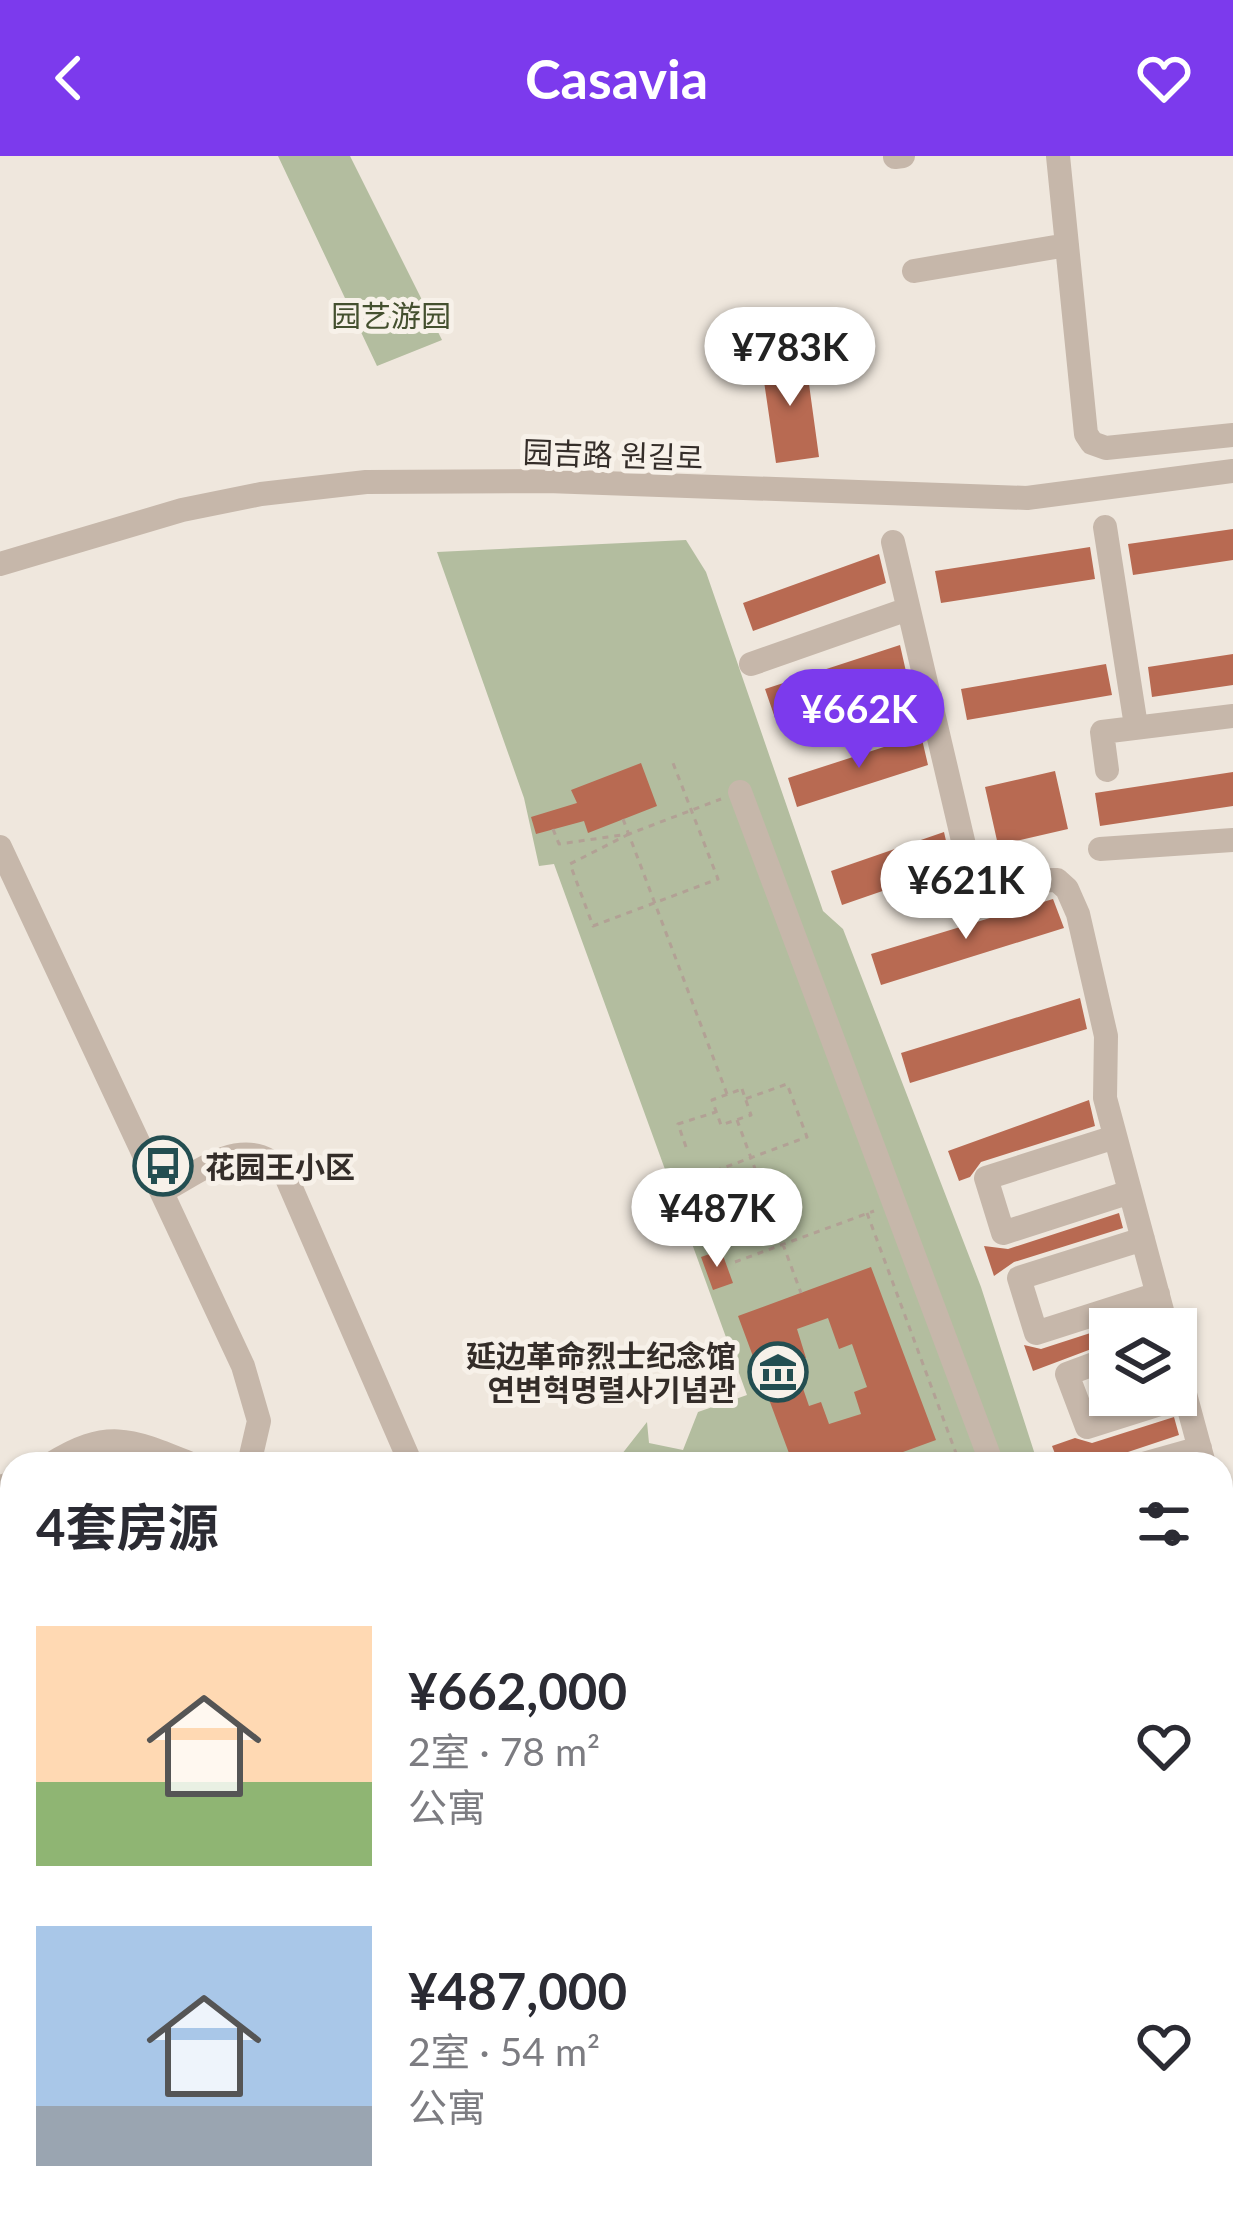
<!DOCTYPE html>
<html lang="zh">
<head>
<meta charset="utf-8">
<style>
  body { margin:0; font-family:Lato,"Noto Sans SC","Noto Sans KR",sans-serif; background:#f7f7f7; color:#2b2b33; height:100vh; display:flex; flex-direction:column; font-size:45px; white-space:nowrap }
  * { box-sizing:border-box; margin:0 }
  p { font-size:39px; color:#7c7c81 }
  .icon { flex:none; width:66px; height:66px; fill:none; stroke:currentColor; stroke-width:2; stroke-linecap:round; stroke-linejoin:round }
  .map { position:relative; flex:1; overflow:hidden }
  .details { position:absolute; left:0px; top:1296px; width:1233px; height:771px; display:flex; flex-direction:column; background:#fff; border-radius:36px 36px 0 0; box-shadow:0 3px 9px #0004 }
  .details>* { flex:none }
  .buttons { position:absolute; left:1089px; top:1152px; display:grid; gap:24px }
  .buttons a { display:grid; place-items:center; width:108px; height:108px; border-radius:0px; background:#fff; box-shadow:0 3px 9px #0004; font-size:60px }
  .price { position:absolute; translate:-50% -102px; padding:0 27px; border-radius:42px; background:#fff; color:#222; font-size:39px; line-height:78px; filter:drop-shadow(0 3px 6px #0008) }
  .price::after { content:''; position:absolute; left:50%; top:72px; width:36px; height:27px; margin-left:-18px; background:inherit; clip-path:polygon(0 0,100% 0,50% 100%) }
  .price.active { background:#7c3aed; color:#fff }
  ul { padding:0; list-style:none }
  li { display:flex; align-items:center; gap:36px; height:300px; padding:0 36px }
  li span { display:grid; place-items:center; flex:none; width:336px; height:240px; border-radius:0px; color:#555 }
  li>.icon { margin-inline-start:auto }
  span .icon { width:144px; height:144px; fill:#fffc; stroke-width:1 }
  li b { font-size:51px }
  h2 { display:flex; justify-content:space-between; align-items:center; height:144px; padding:0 36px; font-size:51px }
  header { display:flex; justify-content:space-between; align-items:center; height:156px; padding:0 36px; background:#7c3aed; color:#fff; font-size:54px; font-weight:700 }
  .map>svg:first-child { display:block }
</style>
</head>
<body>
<header><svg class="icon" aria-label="back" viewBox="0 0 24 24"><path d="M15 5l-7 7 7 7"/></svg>Casavia<svg class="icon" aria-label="heart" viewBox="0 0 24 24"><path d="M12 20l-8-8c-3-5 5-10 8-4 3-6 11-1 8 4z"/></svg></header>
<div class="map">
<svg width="1233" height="2066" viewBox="0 0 1233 2066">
  <rect width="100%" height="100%" fill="#efe7dd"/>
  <path fill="#b3bd9f" d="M278,0H350L442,184L377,210Z
    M686,384L706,416L823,755L843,773L981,1131L1038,1308H608L618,1303L647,1266L649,1287L683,1294L698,1256L747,1239L554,708L539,710L524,642L437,396Z
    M1233,1971V2066H758L754,2055H1221V1976Z"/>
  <path fill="#b86a52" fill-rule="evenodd" d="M805,199L819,301L776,307L761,205Z
    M1233,373V404L1133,419L1128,388Z
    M1090,391L1095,423L941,447L935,415Z
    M879,398L886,427L753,475L743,447Z
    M900,489L907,520L775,562L765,533Z
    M1233,498V529L1152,541L1148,511Z
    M1106,508L1112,539L967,564L961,533Z
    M921,579L928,609L797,651L788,622Z
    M641,607L657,650L588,677L584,665L536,678L531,661L577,647L571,634Z
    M1055,615L1068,673L998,689L985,631Z
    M1233,616V650L1100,670L1095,637Z
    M944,676L952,711L842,749L831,715Z
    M1053,743L1064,772L881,829L871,798Z
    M1080,842L1087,873L910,927L901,897Z
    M1089,944L1095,970L981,1006L970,1021L959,1025L948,995Z
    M1119,1057L1123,1072L1014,1106L994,1120L984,1090L1008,1093Z
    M721,1094L733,1127L713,1134L701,1101Z
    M871,1111L936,1284L870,1308H793L738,1160ZM828,1162L839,1193L852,1188L867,1231L854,1236L861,1258L829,1268L821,1246L809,1250L794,1206L806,1202L797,1173Z
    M1146,1159L1150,1173H1110V1186L1033,1215L1024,1189L1041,1193Z
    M1174,1261L1179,1279L1092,1308H1059L1052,1290L1075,1282L1092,1287Z"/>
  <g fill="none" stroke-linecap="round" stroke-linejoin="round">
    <path stroke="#b2a195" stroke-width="3" stroke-dasharray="6 6" stroke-linecap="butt" d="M623,663L727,938
      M553,673L559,688L629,678L721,643
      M629,678L570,708L593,770L718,723L673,607
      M742,933L751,959L721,969L712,944Z
      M737,964L801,1137
      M686,991L678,968L716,956
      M704,1019L807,981L787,928L745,943
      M867,1057L960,1308
      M735,1106L874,1055
      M0,1764L12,1762"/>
    <path stroke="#c6b7aa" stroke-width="24" d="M1058,0L1086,278L1092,287L1106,292L1233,279
      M895,1L903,0
      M914,115L1067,89
      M1105,371L1136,570
      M893,386L968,706C994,750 1018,722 1057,724L1067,733L1078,758L1106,880L1105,942L1167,1173
      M0,408L182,354L261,338L366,326L547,325L1027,342L1233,315
      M751,508L908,453
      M1107,614L1102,576L1233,560
      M740,636L992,1308
      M0,691L243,1210L259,1265L249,1308
      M1100,693L1233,684
      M1115,981L986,1022L1003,1077L1130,1036
      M163,1035C205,1013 247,975 285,1018L411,1308
      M1143,1083L1019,1122L1036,1177L1158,1138
      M1110,1202L1067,1218L1087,1271L1185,1240
      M1176,1205L1204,1308
      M51,1308C108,1272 132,1284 191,1308
      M1143,1308L1200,1292
      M3,1330L12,1328
      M1221,1371L1233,1415
      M1221,1461L1233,1457
      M1221,1721L1233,1722
      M1221,1751H1233
      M1221,1770H1233
      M1039,2055L1041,2066
      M303,2066L331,2055"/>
    <path stroke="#75645c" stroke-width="30" d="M0,1648L12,1694
      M113,2055L117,2066"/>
  </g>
  <defs>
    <symbol id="bus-ring" viewBox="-11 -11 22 22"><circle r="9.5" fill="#f7f1e9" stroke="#234e51" stroke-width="1.5"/><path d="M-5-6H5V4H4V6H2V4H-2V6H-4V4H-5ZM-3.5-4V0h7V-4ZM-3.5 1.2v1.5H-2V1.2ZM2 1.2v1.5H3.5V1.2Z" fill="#234e51"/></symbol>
    <symbol id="museum-ring" viewBox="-11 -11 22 22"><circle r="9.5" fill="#f7f1e9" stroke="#234e51" stroke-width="1.5"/><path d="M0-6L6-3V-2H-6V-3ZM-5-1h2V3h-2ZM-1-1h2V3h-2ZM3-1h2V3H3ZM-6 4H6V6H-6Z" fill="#234e51"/></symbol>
  </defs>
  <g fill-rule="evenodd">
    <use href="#bus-ring" x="130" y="977" width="66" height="66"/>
    <use href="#museum-ring" x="745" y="1183" width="66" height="66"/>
  </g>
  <g text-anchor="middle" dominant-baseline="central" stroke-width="10" stroke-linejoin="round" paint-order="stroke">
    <g font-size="30" fill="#44502f" stroke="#f7f1e9">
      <text x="391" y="159">园艺游园</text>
    </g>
    <g font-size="30" fill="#342d29" stroke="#f7f1e9">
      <text transform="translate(613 298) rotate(2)">园吉路 원길로</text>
    </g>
    <g font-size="30" font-weight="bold" fill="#342d29" stroke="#f7f1e9" text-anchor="start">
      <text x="205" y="1010">花园王小区</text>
      <text x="736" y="1199" text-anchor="end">延边革命烈士纪念馆<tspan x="736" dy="34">연변혁명렬사기념관</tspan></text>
    </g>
  </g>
</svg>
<div class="buttons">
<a><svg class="icon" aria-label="layers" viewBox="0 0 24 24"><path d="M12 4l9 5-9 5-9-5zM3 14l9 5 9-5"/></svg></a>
</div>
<b class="price" style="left:790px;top:253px">¥783K</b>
<b class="price active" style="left:859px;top:615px">¥662K</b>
<b class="price" style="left:966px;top:786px">¥621K</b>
<b class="price" style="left:717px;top:1114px">¥487K</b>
<section class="details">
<h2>4套房源<svg class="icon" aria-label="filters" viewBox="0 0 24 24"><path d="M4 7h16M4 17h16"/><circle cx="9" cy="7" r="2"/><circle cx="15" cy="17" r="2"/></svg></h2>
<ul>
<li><span style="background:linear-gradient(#ffd9b3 65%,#8fb573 0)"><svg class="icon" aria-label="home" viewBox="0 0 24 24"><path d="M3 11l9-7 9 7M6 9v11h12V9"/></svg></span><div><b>¥662,000</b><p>2室 · 78 m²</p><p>公寓</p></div><svg class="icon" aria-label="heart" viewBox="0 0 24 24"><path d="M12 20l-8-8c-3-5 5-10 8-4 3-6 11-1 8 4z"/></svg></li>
<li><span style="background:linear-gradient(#a9c7e8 75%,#9aa5b1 0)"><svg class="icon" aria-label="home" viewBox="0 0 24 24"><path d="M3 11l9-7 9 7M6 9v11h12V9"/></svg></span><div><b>¥487,000</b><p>2室 · 54 m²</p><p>公寓</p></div><svg class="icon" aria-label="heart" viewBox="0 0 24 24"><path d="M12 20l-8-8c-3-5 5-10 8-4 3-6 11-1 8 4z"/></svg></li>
</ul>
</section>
</div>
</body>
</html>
